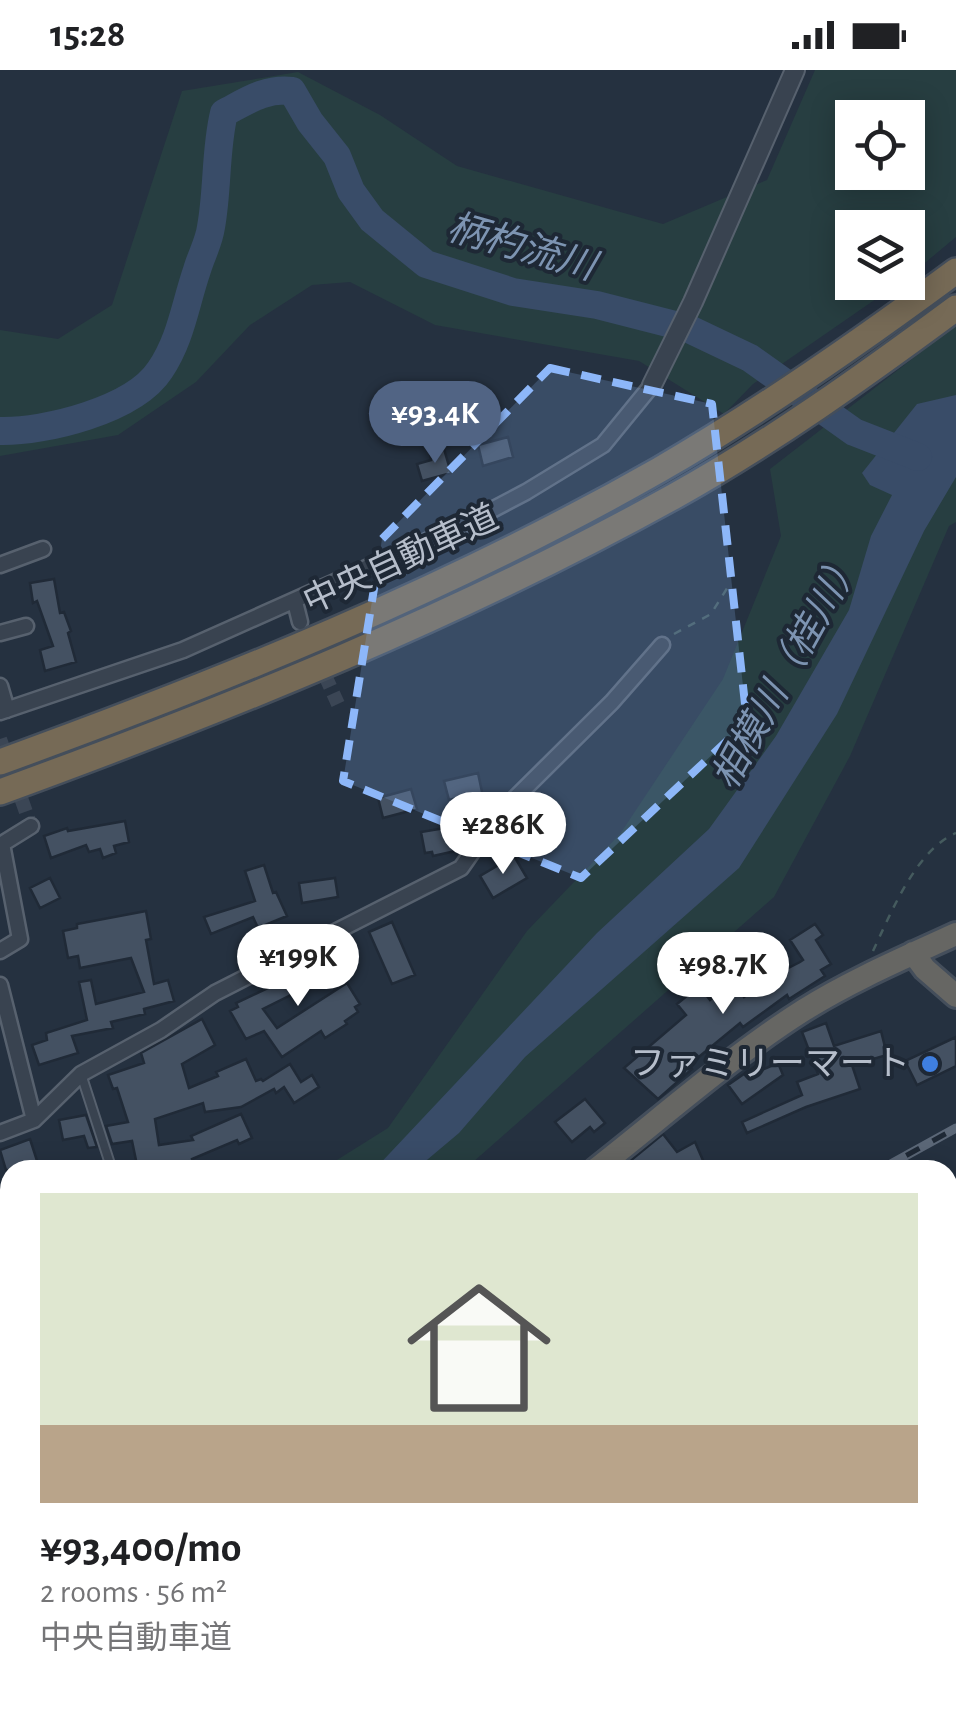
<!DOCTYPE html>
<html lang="en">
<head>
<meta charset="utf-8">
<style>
  body { margin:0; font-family:"Alegreya Sans","Noto Sans JP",sans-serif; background:#f2f2f2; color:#202124; height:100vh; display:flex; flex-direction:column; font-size:38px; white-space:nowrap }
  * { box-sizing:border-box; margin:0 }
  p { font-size:32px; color:#757577 }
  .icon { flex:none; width:55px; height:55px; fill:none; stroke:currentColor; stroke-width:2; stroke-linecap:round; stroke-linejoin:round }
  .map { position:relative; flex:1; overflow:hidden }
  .panel { position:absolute; left:0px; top:1090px; width:958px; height:552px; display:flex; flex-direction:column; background:#fff; border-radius:30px 30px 0 0; box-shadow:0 5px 25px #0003 }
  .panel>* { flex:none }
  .buttons { position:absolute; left:835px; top:30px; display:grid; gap:20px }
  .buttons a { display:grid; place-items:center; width:90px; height:90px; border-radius:0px; background:#fff; box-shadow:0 5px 25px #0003; font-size:50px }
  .price { position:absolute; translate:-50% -85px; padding:0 22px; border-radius:35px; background:#fff; color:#222; font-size:32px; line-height:65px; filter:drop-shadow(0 2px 5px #0008) }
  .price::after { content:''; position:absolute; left:50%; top:60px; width:30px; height:22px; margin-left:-15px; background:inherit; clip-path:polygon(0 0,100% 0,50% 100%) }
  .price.selected { background:#516484; color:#fff }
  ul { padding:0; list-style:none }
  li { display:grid; align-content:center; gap:20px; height:530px; padding:0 40px }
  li+li { border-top:2px solid #e0e0e0 }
  li span { display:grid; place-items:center; height:310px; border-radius:0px; color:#555 }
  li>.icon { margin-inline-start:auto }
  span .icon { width:180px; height:180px; fill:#fffc; stroke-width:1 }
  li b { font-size:42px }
  .status { display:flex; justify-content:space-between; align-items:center; height:70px; padding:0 50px; background:#fff; direction:ltr }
  .status svg { height:28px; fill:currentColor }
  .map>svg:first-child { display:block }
</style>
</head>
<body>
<div class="status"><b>15:28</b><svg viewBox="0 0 49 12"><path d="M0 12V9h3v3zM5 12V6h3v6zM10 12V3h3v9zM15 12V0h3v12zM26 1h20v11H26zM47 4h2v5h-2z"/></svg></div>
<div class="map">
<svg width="956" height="1641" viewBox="0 0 956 1641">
  <rect width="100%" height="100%" fill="#253140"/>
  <path fill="#273e41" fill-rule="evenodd" d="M815,0H956V167L908,207V158H852V212L899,213L753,314L724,344L639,291L435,255L350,212L312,215L250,255L196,312L118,365L0,386V260L58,269L112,235L182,21L298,2L380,45L457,96L663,154L767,110ZM852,48H908V102H852Z
    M956,255V452L949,456L850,686L774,827L464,1100H321L388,1058L527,861L620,764L723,609L781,466L770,399Z
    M948,1526L956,1527V1641H501L502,1632H948Z
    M10,1603V1632L166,1633L168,1641H0V1609Z
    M207,1633L492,1632V1633L491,1641H207Z"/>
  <path fill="#394c68" d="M956,325V407L924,461L837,644L739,798L525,987L459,1063L415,1100H374L597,863L709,759L776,666L849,540L871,466L892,425L870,415L862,403L917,334Z"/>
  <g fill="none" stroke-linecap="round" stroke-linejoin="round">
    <path stroke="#394c68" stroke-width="5" d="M948,1121L956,1119"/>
    <path stroke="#394c68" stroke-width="28" d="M0,361C45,362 134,340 160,300C181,269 185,235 197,200C201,186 209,172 211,157C218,119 215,80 224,43C247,31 265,18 292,21L310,52L337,86L351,121L372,150L426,194L513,222L597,235L687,258L750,288L854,362L918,387"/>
  </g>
  <path fill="#445162" stroke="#202a37" stroke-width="2.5" d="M508,367L513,387L483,396L478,375Z
    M444,379L451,403L422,411L417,394L431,390L430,383Z
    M54,509L60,543L64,542L71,561L68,563L76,592L45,601L40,580L53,576L37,531L33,533L30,513Z
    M478,703L482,722L449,730L444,711Z
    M411,719L417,739L383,748L378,728Z
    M125,751L129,772L114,776L116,783L103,788L100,779L89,782L86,775L51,788L44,766L67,758L68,761Z
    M457,756L460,780L433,786L432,782L425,783L421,762Z
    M514,786L527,808L493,828L480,806Z
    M264,795L273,823L276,822L287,846L258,858L253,847L211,864L204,847L255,831L245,801Z
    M50,808L60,828L40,838L30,818Z
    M335,808L338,827L302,833L299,813Z
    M146,841L151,869L146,870L154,914L168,910L174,931L144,939L145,944L111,952L113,958L72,966L78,983L39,995L32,975L47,970L46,963L87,950L79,912L91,910L96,934L144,922L131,888L80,898L78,886L68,888L63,861L77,858V854Z
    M392,852L415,905L392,914L369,862Z
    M815,854L823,865L816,870L831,894L821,900L825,906L789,929L787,925L743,957L740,953L689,995L692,999L658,1029L624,998L686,945L677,934L699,916L710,930L732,912L744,927L769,908L800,892L803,890L790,870Z
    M340,884L347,897L263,939L277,958L347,913L360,934L355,937L358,942L345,951L347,954L325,968L321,961L282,987L264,961L246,969L230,941L238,937L236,933Z
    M202,949L215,975L182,994L189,1018L218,1006L216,1002L246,989L256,1011L261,1009L263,1011L290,994L301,1012L312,1005L319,1017L294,1033L284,1017L276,1023L274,1019L241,1037L205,1042L203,1033L155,1049L159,1075L193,1070L191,1066L241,1044L252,1068L239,1074L237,1070L192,1089L194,1098L138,1100L132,1071L112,1074L106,1056L128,1052L117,1018L113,1019L108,1005L144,993L141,983Z
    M826,953L834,976L881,961L887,985L852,995L860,1019L806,1037L747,1063L742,1052L802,1025L797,1012L818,1004L802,962Z
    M956,967V996L917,1015L905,991Z
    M778,993L783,1005L742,1034L728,1015L754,997L757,1002Z
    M585,1029L605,1053L594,1062L590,1057L572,1072L555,1052Z
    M86,1045L97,1077L88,1078L84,1066L63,1070L59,1050Z
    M663,1064L677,1082L695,1072L705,1095L695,1100H619Z
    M30,1069L40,1100H6L0,1080Z"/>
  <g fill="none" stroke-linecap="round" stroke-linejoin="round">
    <path stroke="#3b4655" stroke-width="14" stroke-dasharray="14 7" stroke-linecap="butt" d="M307,566L338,634
      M0,669L31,756"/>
    <defs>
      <path id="service" d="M81,1004L112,1100
        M0,1170L10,1198
        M0,1355L9,1372
        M948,1498L956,1500
        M194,1632V1641"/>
      <path id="minor" d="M0,495L43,479
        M295,532L300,552
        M0,563L26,556
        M0,616L7,640
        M0,642L183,580L467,453L526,422L603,375L652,315
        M0,881L20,869L2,774L31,756
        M0,915L34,1050
        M0,1063L34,1050L81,1004L161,960L215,923L461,798L498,745L612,632L662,575
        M948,1141H956"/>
      <path id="tertiary" d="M652,315L693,232L795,0"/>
      <path id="trunk" d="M913,883L925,899L956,926
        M595,1100C664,1046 730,987 804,940C852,910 904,888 956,864
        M0,1254L10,1249"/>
      <path id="motorway" d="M0,692C226,610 450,519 659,400C763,340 860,272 956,201
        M0,722C230,638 458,546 673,427C772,372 864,306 956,238"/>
    </defs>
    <use href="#service" stroke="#57616e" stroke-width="12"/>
    <use href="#minor" stroke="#57616e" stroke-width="19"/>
    <use href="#tertiary" stroke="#57616e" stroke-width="22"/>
    <use href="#trunk" stroke="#444e5b" stroke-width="28"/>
    <use href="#motorway" stroke="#444e5b" stroke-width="30"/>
    <path stroke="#455b5e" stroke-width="2.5" stroke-dasharray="8 8" stroke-linecap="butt" d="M674,564L711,544L731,512
      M873,881C891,843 916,780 956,763
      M948,1467L956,1472"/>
    <use href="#service" stroke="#394350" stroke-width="8"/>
    <use href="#minor" stroke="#394350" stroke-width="14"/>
    <use href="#tertiary" stroke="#394350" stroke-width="18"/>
    <use href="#trunk" stroke="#666663" stroke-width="22"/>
    <use href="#motorway" stroke="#766a56" stroke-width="25"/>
    <defs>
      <path id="rail" d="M880,1100L956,1058
        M0,1582L10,1577"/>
    </defs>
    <use href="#rail" stroke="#5b6777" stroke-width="9"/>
    <use href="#rail" stroke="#1e2835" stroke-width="5" stroke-dasharray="15" stroke-linecap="butt"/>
  </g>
  <path fill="#8db7f9" fill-opacity="0.2" stroke="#8db7f9" stroke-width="8" stroke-dasharray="20 12" stroke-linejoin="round" d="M550,298L712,334L747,652L581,808L343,711L382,469Z"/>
  <circle fill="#3f7fe0" stroke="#1e2835" stroke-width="4" cx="930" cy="994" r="10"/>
  <g text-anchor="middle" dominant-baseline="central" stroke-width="8" stroke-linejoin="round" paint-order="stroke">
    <g font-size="35" fill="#b6becb" stroke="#1e2835">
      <text transform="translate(401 490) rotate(-25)">中央自動車道</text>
    </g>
    <g font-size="35" fill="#b6becb" stroke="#1e2835" text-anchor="end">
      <text x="910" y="994">ファミリーマート</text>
    </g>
    <g font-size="38" font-style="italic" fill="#7d94b2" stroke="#1e2835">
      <text transform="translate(521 178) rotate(16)">柄杓流川</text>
      <text transform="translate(788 600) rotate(-61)">相模川（桂川）</text>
    </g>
  </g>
</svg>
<div class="buttons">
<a><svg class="icon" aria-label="locate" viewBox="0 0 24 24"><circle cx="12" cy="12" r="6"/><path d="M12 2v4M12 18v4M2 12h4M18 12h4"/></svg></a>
<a><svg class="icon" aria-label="layers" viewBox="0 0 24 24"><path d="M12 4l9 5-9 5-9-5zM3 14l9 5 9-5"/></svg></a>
</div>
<b class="price selected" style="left:435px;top:396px">¥93.4K</b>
<b class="price" style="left:503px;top:807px">¥286K</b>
<b class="price" style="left:298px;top:939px">¥199K</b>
<b class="price" style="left:723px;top:947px">¥98.7K</b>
<section class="panel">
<ul>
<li><span style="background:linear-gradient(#dfe7d0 75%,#b9a48a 0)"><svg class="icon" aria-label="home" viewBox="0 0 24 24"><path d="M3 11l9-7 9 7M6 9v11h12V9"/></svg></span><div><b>¥93,400/mo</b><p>2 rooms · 56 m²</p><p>中央自動車道</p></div></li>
</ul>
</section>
</div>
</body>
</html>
